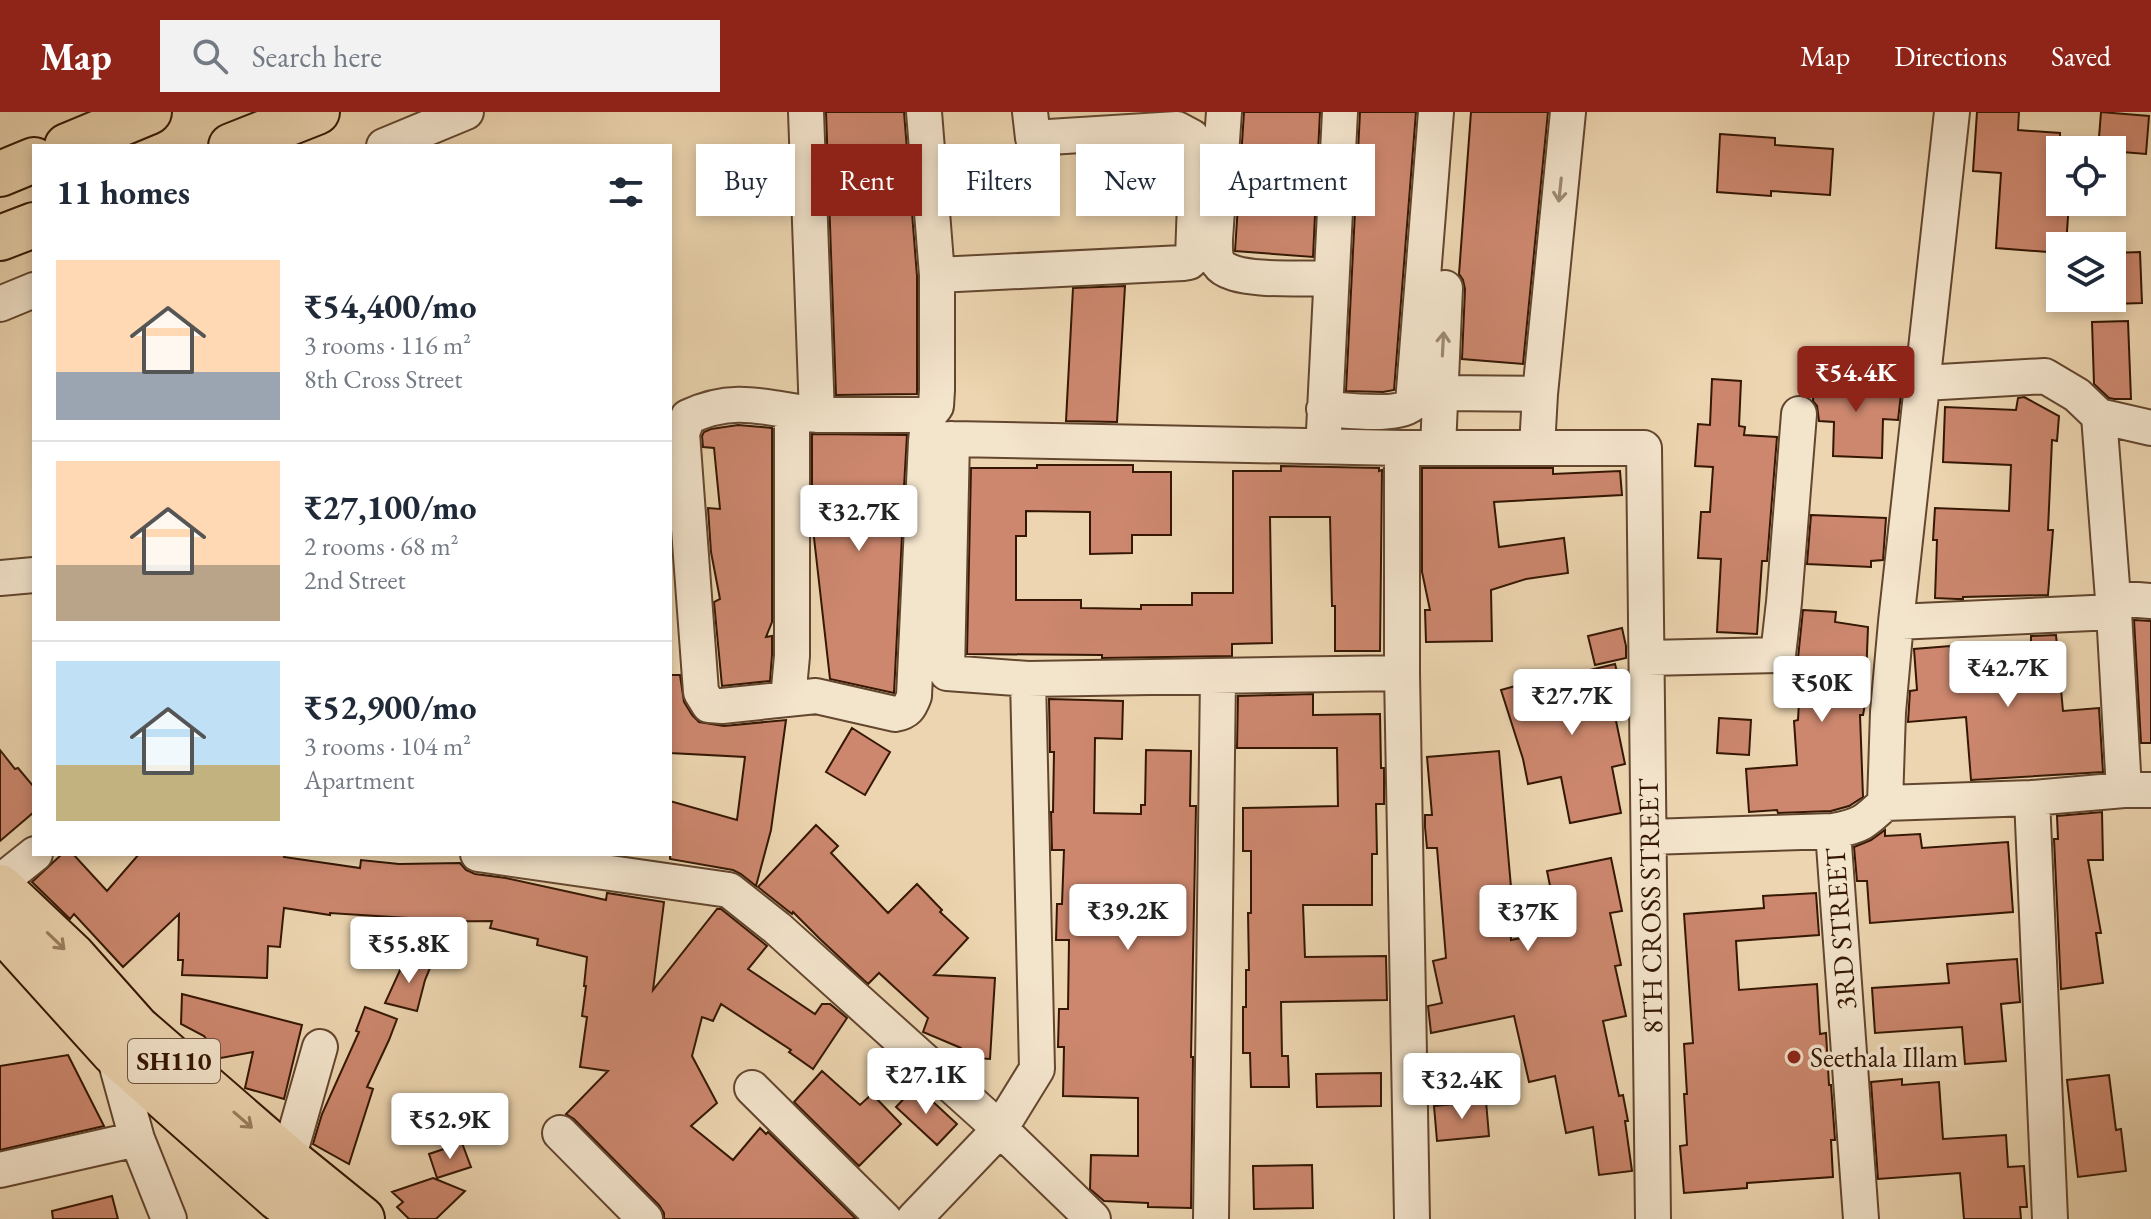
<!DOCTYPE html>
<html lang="en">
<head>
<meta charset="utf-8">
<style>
  body { margin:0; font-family:"EB Garamond",serif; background:#f2f2f3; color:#1f2937; height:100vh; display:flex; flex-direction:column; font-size:30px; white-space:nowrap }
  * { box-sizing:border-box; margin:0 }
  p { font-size:26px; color:#747a83 }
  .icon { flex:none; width:44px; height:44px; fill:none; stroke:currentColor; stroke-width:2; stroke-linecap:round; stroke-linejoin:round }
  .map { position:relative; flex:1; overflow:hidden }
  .details { position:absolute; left:32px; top:32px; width:640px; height:712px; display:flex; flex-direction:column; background:#fff; border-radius:0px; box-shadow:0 4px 12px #0003 }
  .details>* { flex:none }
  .top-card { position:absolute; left:696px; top:32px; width:760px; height:72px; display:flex; gap:16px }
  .buttons { position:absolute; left:2046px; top:24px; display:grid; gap:16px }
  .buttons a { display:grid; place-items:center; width:80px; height:80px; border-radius:0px; background:#fff; box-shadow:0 4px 12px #0003; font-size:40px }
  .price { position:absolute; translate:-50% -68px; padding:0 18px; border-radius:8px; background:#fff; color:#222; font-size:26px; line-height:52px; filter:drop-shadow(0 2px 4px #0008) }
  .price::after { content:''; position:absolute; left:50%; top:48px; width:24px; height:18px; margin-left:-12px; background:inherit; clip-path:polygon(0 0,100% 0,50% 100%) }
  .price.current { background:#8f2418; color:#fff }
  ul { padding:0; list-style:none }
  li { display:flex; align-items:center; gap:24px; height:200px; padding:0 24px }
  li+li { border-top:2px solid #e0e1e3 }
  li span { display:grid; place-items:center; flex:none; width:224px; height:160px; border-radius:0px; color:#555 }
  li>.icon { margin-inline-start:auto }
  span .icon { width:96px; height:96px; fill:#fffc; stroke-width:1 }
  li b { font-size:34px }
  h2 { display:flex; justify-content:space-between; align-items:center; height:96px; padding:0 24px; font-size:34px }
  .chip { padding:0 28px; border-radius:0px; background:#fff; box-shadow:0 4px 12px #0003; font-size:28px; line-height:72px }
  .chip.current { background:#8f2418; color:#fff }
  header { display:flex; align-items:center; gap:48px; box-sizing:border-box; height:112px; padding:0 40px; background:#8f2418; color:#fff }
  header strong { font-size:38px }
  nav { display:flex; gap:44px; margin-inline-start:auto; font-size:28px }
  .search { width:560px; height:72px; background:#f2f2f3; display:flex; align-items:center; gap:20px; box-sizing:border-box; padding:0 28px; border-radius:0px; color:#747a83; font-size:30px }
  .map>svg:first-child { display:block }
</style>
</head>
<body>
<header>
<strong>Map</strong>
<div class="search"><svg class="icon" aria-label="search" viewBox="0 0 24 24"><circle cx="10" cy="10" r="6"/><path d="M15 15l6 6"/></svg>Search here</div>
<nav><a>Map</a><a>Directions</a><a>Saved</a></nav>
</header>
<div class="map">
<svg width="2151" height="1107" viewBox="0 0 2151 1107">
  <rect width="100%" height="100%" fill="#ecd5b0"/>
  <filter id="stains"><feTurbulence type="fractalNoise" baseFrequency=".0025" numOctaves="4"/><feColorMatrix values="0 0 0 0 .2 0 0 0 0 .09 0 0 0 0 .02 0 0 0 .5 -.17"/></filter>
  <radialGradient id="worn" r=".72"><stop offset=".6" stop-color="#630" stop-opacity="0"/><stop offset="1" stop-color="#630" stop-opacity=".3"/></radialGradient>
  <path fill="#cc876e" stroke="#351703" stroke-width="2" d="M826,0H904L917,164V282L836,283Z
    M1244,0H1320L1313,145L1235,139Z
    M1360,0H1416L1394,278L1383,280L1346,279Z
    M1471,0H1548L1523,252L1462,247L1465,177L1463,168L1459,162Z
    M1977,0H2019L2018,18L2060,21V90H2069L2066,134H2060V141L1996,136L2001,61L1973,59Z
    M2101,0L2149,4L2146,42L2098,38Z
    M1720,22L1775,26V33L1833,37L1830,83L1771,79V84L1717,80Z
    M2140,140L2142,191L2112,192V141Z
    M1125,174L1117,310L1066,309L1073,176Z
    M2128,209L2131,287H2114L2109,286L2094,272L2092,210Z
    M1814,265L1862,268V272L1902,273L1898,308L1883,307L1882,346L1833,344L1834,310L1819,309L1817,294L1813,289Z
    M1712,267L1741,269L1739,314L1745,315L1744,323L1777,325L1767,449H1762L1757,522L1717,520L1721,447L1698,446L1701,400H1710L1713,355L1695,354L1698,312L1710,313Z
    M2024,285L2059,304L2057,329L2052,328L2048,418H2053L2048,483L1963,485V487H1957L1935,486L1937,428H1933L1935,396L2009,399L2011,353L1943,350L1945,295L2016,298L2018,286Z
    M738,313L772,316V510L766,525L772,524V543L770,569L722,574L714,490L720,487L711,440L708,396L720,397L714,336L703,335L702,324L704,320L711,317Z
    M812,322L907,323L903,392L872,411L902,424L894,581L830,567L812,408Z
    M1037,353H1133V360H1171V423H1132V441L1090,442V400L1026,399V424H1016V488H1081V496L1141,497V493H1192V481H1233V359H1281V354L1379,356V359L1382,358L1380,539H1335V494H1332L1330,405H1270L1272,531L1232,532V544L1102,546V543L967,542L971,356H1037Z
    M1422,356H1553V362L1620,359L1622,383L1494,390L1499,435L1564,426L1568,461L1526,467L1491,478L1492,529L1426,530L1425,498H1430L1422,460Z
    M1811,403L1886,406L1883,448L1871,449V455L1807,452Z
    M1803,498L1836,500L1835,510L1868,515L1865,592L1863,603H1860L1863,685L1849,694L1831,699L1778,701L1777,698L1749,700L1746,657L1797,653L1794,609L1798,608L1801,553L1797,552L1798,546Z
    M2134,508L2151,509V631H2141Z
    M1622,516L1626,534V546L1595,553L1588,524Z
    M2056,523L2063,599L2099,596L2103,660L1971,668L1966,605L1908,610L1910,579L1917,578L1914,537L1950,534V539L2031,532V524Z
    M1615,552L1627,601L1615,604L1625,652L1612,655L1621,701L1570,711L1561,665L1528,672L1523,647L1501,578L1547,565L1548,568Z
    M670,563H680L684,590L692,603L699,610L724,614L786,608L771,718L756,774L741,762L733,758L670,747V689L737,708L745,645L670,641Z
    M1313,582V603L1380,602L1381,656H1384V692H1376L1377,742H1372V793H1303L1305,845L1386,844L1387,888L1281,890L1282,944H1288L1289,975H1251L1250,941H1243V895H1246V858H1249L1248,801H1251V739H1243V696L1338,694L1337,636H1237L1238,584Z
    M1049,587L1123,589L1122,627L1095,626L1094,701L1141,702V693H1145L1146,638L1191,639L1190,694H1196L1191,945H1193L1191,1096L1148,1095V1091L1104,1089L1090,1077L1091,1043L1138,1044V986L1063,984L1064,935H1058L1059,897H1068L1069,828H1056L1057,792H1062L1064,738H1052L1051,700H1053L1054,640H1050Z
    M1719,606L1751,608L1749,643L1717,641Z
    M852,616L890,640L865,683L826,660Z
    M0,638L15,657L18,656L34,675V700L0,729Z
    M1499,639L1511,775H1507L1511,828L1559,818L1547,759L1611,746L1622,799L1610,801L1621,853L1615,854L1626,904L1603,909L1619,984L1623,983L1628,1009H1625L1632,1059L1599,1063L1593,1015L1566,1021L1555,964L1529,970L1514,904L1431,921L1428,894L1442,891L1433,849L1446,846L1437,736H1427L1425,715V703H1432L1427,645Z
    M2102,700L2103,748H2088L2101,821H2096L2103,871L2061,877L2054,727H2058L2057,704Z
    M816,713L838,734L831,741L888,801L917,772L942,798L940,800L968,826L934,863L995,866L990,947L961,945V936L923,920L928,906L879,861L868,872L820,827L793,800L792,802L758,775Z
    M1885,718V724L1920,722L1922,736L2008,730L2013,800L1870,811L1867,769H1857L1854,735L1871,728Z
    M62,742H73L107,779L139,742H285L284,745L360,756L361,748L399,752L460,751L466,758L475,762L506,766L606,788L607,781L664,790L653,878L717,797H721L767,834L748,857L815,902L822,892H830L847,906L813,957L789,940L791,938L721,892L713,909L702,905L692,944L717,991L691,1014L733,1048L760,1016L766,1022L768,1020L856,1107H664V1101L659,1093L574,1007L566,1002L608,959L580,955L587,905L582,904L586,874H584L587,845L537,833L538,827L490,816L492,809L406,810L407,806L330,801V803L284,796L280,835L268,834L267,866L182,863L183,848H178L179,802L123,855L74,802L70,807L32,770Z
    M1816,781L1819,823L1736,829L1739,878L1817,872L1820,922L1826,921L1829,973H1831L1835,1028H1831L1833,1065L1747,1071V1076L1684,1081L1680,1034L1687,1033L1684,982H1687L1684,932L1693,931L1684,802L1764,796L1763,784Z
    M406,845L430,856L425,868L417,899L385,891Z
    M2017,847L2020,890L2001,892L2006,949L1965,952L1962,915L1875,921L1872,876L1949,871L1947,852Z
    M182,882L302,913L284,987L245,976L253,940L221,946L204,924L181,912Z
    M365,895L397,907L389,928L367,975L373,977L349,1052L313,1032L322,1002L359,920L356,919Z
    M68,943L104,1014L0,1038V954Z
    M822,959L860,993L872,982L901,1012L859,1054L794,990Z
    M1381,961V994L1317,995L1316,962Z
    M2109,963L2116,1018L2121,1017L2126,1059L2078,1065L2067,968Z
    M1902,967V973L1939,970L1943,1027L2006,1023L2008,1055L2024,1054L2027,1095H2020L2021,1107H1964L1960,1061L1878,1067L1871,970Z
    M916,974L957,1012L937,1033L896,995Z
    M1486,989L1489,1024L1437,1029L1434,994Z
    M462,1031L471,1055L437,1066L429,1042Z
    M1312,1053L1313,1096L1254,1097L1253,1054Z
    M433,1066L465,1079L436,1107H409L397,1095L403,1090L392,1080Z
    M112,1084L118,1107H53L52,1099Z"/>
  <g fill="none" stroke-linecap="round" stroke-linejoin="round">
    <defs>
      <path id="minor" d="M806,0L817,303C768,297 736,282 688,305L682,321L701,580L709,593L722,594L816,584L895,602C907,600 910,595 914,584L926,329
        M924,0L937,163
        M1030,0L1033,26L1177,17L1192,25L1197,35L1193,146L1189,150L1183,151L937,163V278L936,294L929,303L926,329L952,327L1402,336H1644L1653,1107
        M1224,0L1215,127C1215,135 1214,145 1219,152C1231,171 1308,166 1331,166
        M384,34L466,0
        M0,192L34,178
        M1923,271L2045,264L2077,283L2099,304L2151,316
        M1440,281L1540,282
        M1324,297C1345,298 1399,306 1413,291L1436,0
        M817,303H929
        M1324,319L1340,0
        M952,327L947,561L1028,567L1402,561
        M1537,335L1540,282L1568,0
        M1402,336V561L1412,1107
        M1438,336L1445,176
        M0,466L34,463
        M2113,486L2151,489
        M2114,500L2124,678
        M1896,510L2114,500L2099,304
        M1647,546L1778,543L1784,490L1799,302
        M788,587L792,544V300
        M2032,686L2124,678H2151
        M1885,691L1888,600L1896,510L1952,0
        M1833,719L1861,1107
        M1649,725L1833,719C1861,714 1865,710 1885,691L2032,686L2050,1107
        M478,742L729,778L777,816L1000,1017L1093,1107
        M0,770L35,742
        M113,940L137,1027L169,1107
        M752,976L884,1107
        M560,1021L645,1107
        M288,1047L320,935
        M0,1058L137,1027
        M914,1107L1000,1017L1037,957L1028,567
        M1211,1107L1218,565"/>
      <path id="major" d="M0,775L73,844L137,916L288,1047L362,1107
        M0,815L113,940L278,1086L306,1107"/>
      <path id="highway" d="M67,34L149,0
        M231,34L317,0
        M0,62L34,48
        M0,126L34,113"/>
    </defs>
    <use href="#minor" stroke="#63462e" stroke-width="38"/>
    <use href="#major" stroke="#351703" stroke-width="48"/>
    <use href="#highway" stroke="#351703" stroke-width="48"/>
    <use href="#minor" stroke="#f3e4cc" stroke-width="34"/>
    <use href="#major" stroke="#ecd5b0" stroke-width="44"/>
    <use href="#highway" stroke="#ecd5b0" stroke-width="44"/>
  </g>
  <defs><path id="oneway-shaft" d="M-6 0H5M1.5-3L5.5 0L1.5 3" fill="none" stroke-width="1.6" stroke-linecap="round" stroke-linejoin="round" transform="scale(2)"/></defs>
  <g stroke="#9e8872">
    <use href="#oneway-shaft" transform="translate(1560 78) rotate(96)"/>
    <use href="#oneway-shaft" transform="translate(1443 232) rotate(-87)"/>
  </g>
  <g stroke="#9a8062">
    <use href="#oneway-shaft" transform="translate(56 829) rotate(44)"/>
    <use href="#oneway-shaft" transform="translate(243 1008) rotate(41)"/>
  </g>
  <circle fill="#8f2418" stroke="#f3e4cc" stroke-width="3" cx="1794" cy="945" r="8"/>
  <g text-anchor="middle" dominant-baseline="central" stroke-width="7" stroke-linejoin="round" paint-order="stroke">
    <rect fill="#f3e4cc" stroke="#6e543f" stroke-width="2" x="128" y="927" width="92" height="44" rx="6"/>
    <g font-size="26" font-weight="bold" fill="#351703">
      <text x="174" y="949">SH110</text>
    </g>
    <g font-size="28" fill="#351703" stroke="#f3e4cc">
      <text transform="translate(1650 794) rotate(-91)">8TH CROSS STREET</text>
      <text transform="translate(1840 817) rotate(-94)">3RD STREET</text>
    </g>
    <g font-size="28" fill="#351703" stroke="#f3e4cc" text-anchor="start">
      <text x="1810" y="945">Seethala Illam</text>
    </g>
  </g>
  <rect width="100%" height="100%" filter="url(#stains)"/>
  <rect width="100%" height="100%" fill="url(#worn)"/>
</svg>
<div class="buttons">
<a><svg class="icon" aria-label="locate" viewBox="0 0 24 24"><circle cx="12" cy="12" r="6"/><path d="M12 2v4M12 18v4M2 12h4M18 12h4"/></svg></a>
<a><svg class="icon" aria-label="layers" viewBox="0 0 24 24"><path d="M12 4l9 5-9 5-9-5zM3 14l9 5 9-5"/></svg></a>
</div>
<b class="price current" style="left:1856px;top:302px">₹54.4K</b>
<b class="price" style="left:859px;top:441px">₹32.7K</b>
<b class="price" style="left:2008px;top:597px">₹42.7K</b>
<b class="price" style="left:1822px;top:612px">₹50K</b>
<b class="price" style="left:1572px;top:625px">₹27.7K</b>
<b class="price" style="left:1128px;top:840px">₹39.2K</b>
<b class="price" style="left:1528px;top:841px">₹37K</b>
<b class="price" style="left:409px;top:873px">₹55.8K</b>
<b class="price" style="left:926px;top:1004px">₹27.1K</b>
<b class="price" style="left:1462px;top:1009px">₹32.4K</b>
<b class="price" style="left:450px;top:1049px">₹52.9K</b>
<div class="top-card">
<a class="chip">Buy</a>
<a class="chip current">Rent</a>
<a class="chip">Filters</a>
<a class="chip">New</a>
<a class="chip">Apartment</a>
</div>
<section class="details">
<h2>11 homes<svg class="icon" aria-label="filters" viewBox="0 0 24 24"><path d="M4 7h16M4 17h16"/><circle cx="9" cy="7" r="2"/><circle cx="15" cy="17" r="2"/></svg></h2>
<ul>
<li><span style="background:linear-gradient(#ffd9b3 70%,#9aa5b1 0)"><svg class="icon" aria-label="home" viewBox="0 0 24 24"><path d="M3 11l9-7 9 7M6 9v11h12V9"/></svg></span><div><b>₹54,400/mo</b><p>3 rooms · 116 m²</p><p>8th Cross Street</p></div></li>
<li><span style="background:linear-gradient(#ffd9b3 65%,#b9a48a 0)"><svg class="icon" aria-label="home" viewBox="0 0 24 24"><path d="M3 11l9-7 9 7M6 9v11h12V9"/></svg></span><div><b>₹27,100/mo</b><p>2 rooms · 68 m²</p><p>2nd Street</p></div></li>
<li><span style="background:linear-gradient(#bfe0f5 65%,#c2b280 0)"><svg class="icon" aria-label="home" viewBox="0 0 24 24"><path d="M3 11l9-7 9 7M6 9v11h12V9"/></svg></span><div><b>₹52,900/mo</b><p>3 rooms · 104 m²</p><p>Apartment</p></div></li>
</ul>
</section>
</div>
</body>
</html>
